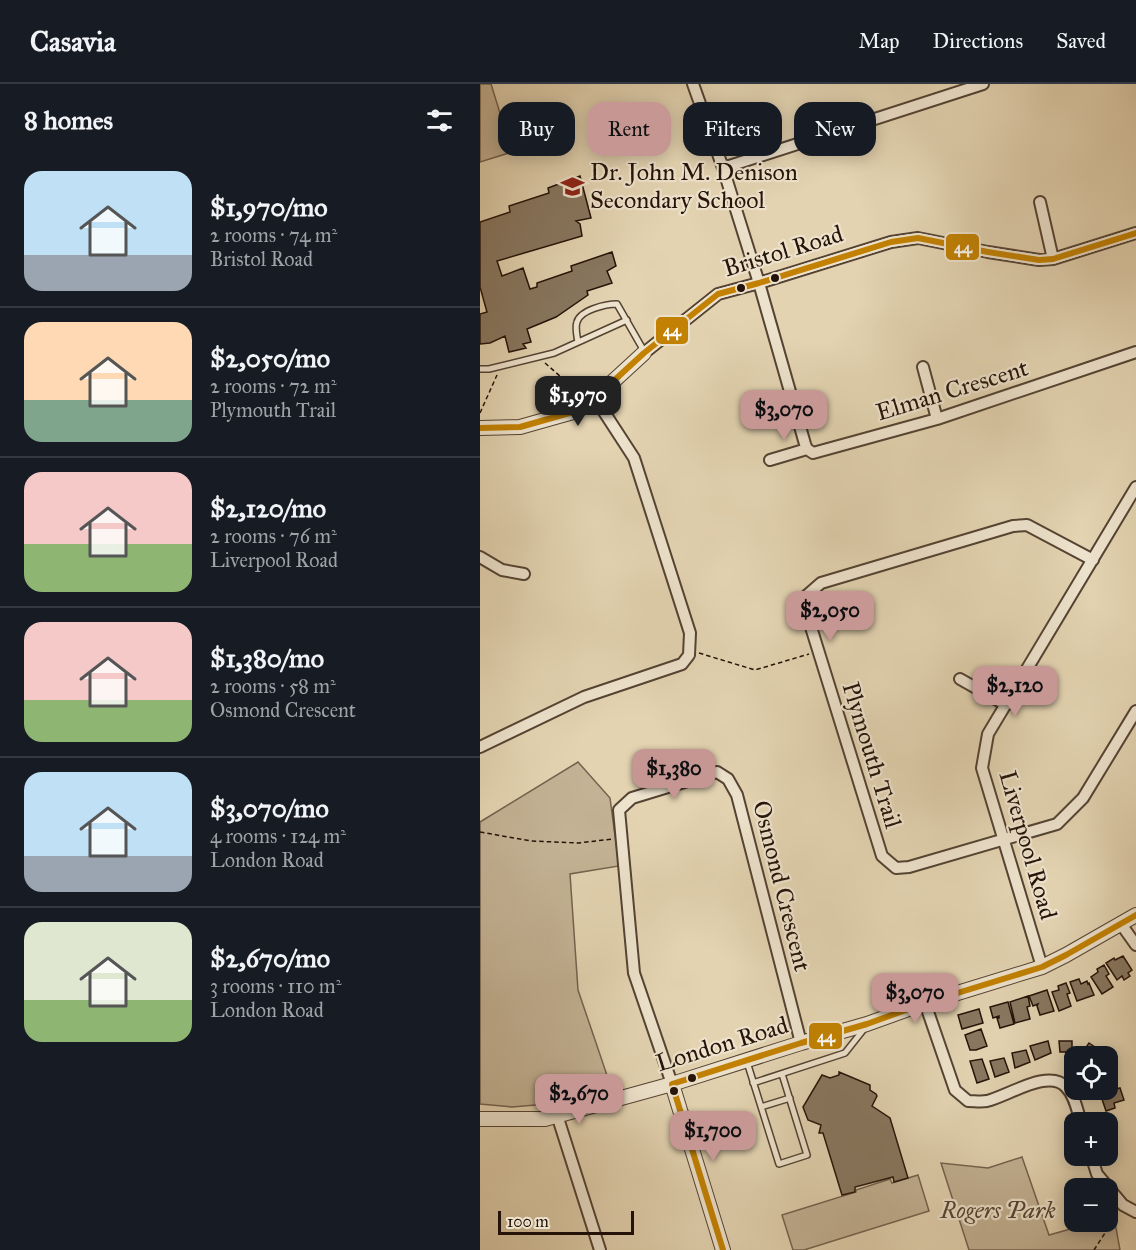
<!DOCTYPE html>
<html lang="en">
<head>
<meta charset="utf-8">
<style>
  body { margin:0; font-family:"IM FELL Great Primer",serif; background:#20242c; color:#f1f3f6; height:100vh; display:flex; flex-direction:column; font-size:22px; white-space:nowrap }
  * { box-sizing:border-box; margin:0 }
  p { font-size:20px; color:#9ea1a6 }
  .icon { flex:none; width:33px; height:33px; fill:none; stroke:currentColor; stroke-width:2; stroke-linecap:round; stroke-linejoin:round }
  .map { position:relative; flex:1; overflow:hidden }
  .side { display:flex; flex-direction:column; background:#171b24; width:480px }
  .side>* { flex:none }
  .banner { position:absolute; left:18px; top:18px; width:548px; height:54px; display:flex; gap:12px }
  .tools { position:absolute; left:584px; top:962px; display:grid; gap:12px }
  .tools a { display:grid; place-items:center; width:54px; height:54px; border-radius:12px; background:#171b24; box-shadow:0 3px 15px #0003; font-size:30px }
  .scale { position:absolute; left:18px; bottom:15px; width:136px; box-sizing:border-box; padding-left:6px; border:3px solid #251309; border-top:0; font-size:16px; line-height:21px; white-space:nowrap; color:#251309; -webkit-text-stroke:4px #ede2cc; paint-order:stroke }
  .price { position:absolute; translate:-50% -51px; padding:0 14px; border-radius:12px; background:#c59692; color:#111; font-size:20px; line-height:39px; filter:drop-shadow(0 2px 3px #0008) }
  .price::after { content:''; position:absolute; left:50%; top:36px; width:18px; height:14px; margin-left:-9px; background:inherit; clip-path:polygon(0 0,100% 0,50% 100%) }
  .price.active { background:#222; color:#fff }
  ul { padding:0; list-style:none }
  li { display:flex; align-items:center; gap:18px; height:150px; padding:0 24px }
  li+li { border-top:2px solid #363941 }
  li span { display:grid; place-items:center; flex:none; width:168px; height:120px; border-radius:18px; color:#555 }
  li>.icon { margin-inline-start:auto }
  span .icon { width:72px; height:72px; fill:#fffc; stroke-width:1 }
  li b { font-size:26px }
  h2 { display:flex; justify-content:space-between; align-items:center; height:72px; padding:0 24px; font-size:26px }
  .tag { padding:0 21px; border-radius:18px; background:#171b24; box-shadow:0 3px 15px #0003; font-size:21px; line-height:54px }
  .tag.active { background:#c59692; color:#111 }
  header { display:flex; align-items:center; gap:36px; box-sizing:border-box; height:84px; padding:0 30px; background:#171b24; border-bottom:2px solid #363941 }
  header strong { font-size:28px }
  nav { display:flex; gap:33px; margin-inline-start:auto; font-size:21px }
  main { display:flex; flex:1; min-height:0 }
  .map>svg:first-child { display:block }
</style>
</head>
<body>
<header>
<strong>Casavia</strong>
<nav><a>Map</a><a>Directions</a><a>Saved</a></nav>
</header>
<main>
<section class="side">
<h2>8 homes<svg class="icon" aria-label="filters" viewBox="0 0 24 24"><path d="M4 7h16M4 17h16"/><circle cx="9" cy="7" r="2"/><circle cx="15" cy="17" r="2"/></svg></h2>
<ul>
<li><span style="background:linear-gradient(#bfe0f5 70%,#9aa5b1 0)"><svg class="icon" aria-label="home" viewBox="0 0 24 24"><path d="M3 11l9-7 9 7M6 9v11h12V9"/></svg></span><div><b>$1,970/mo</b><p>2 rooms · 74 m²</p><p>Bristol Road</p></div></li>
<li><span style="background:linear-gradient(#ffd9b3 65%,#7fa58c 0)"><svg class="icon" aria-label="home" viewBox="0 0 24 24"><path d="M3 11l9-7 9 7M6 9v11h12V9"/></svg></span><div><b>$2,050/mo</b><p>2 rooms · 72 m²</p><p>Plymouth Trail</p></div></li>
<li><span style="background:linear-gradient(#f6c9c9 60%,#8fb573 0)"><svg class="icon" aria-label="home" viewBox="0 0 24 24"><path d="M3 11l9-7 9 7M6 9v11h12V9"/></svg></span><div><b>$2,120/mo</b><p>2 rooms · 76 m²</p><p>Liverpool Road</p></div></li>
<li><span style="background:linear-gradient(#f6c9c9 65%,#8fb573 0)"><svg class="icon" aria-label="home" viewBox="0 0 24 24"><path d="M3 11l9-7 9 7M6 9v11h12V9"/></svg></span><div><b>$1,380/mo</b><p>2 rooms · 58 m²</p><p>Osmond Crescent</p></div></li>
<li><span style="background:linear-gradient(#bfe0f5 70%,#9aa5b1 0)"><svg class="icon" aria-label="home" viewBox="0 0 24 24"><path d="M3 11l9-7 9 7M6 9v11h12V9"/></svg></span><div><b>$3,070/mo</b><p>4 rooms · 124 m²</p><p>London Road</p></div></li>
<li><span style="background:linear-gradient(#dfe7d0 65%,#8fb573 0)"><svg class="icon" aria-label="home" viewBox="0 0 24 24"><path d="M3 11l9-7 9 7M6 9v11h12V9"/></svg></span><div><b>$2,670/mo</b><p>3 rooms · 110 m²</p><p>London Road</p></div></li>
</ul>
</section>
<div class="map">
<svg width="656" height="1166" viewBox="0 0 656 1166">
  <rect width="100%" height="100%" fill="#e3d3b1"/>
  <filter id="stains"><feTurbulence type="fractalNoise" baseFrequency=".00333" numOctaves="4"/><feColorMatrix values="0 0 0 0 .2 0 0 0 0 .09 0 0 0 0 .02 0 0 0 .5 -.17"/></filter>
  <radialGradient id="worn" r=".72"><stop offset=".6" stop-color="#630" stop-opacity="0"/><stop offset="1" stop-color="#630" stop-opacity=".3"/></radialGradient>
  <path fill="#c3b294" stroke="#74624e" stroke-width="1.5" d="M0,0H11L32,68L0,78Z
    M98,678L130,714L139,782L90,790L98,906L131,1003L79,1019L32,1023L0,1020V738Z
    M542,1073L569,1151L619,1137H627V1135L634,1133L640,1166H489L461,1079L508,1084Z
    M438,1091L449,1127L324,1166H313L302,1131L376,1108V1106L410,1095L412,1099Z"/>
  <path fill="#887760" stroke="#251309" stroke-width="1.5" d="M100,92L111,134L96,137L100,140L102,152L17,177L22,192L43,184L50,205L57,203V199L92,187L91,182L132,168L136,182L127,187L132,199L107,207L108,211L76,233L47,245L51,258L43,260L46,264L29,268L25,252L10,259L0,260V230L7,228L0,203V138L30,128L29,122L69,109L68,104Z
    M643,872L652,886L648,889L650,892L644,896L642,892L637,896L626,879L634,874L635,876Z
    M624,881L629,890L626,892L633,903L622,910L611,893L618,888L617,885Z
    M599,895L601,900L607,897L608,900L609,899L614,911L597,917L590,898Z
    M586,899L590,909L587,910L591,922L579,927L572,908L579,906L578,902Z
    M567,906L574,927L560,931L557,922L558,920L553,922L549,912Z
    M548,912L550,922L547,923L550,935L535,939L530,918Z
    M528,918L534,940L520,944L517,934H519V932L513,934L510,923Z
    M499,925L503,939L482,945L478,931Z
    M501,945L507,962L496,966H490L485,951Z
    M568,957L571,969L555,976L550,962Z
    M579,957H592V968H580Z
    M609,959L621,967L619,972H606L602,969Z
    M546,966L550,978L535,984L532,969Z
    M524,974L529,988L515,993L510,977Z
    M502,975L509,995L497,999L490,977Z
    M630,981L635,994L627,1000V982Z
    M359,988L390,1001V1006L396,1010L397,1012L392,1022L410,1034L428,1094L414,1098L413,1093L375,1103V1108L362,1111L343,1049H339L341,1041L328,1036L323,1023L342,991L350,994L359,991Z
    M640,1004L644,1016L634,1019L635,1024L626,1027L620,1009Z"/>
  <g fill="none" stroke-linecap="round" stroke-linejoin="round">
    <defs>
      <path id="service" d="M98,258C97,253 95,243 97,238C100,226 126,220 137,220L164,267
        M0,285H9L74,269L147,236
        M267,978L299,1080L327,1071L302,990
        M273,999L365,969L384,945
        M281,1023L310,1014"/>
      <path id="minor" d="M213,0L243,84L279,199L325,360L327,365L333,369L457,335L656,268
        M243,84L503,0
        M560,118L573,175
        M164,269L238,210L279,199L411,158L438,154L508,168L559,176L573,175L656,149
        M443,283L457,335
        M290,376L327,365
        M0,473L22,486L44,490
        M613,476L547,441L533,442L341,499L325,513L326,527L402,772L416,784L429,783L577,740L603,714L656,627
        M480,595L526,621
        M0,663L104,613L202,580L209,571L210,549L154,374L115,314
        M641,840L656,861
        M562,883L502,684L508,650L656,403
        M445,919L475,1006L488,1017C494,1017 501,1018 507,1017C528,1012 569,984 586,1003C595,1012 597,1026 601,1038
        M192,1000L154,889L139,726L152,714L237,688L248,695L257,711L321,959
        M77,1031L120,1166
        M611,1071L617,1090L643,1121L656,1128"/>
      <path id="tertiary" d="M0,344L40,343L93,328L115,314L164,269
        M192,1000L243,1166
        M0,1035H65L192,1000L321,959L387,940L445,919L562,883L586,871L656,831"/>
    </defs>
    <use href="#service" stroke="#544333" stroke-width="8"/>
    <use href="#minor" stroke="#544333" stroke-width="14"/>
    <use href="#tertiary" stroke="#544333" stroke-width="16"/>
    <path stroke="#251309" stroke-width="1.5" stroke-dasharray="4.5 3" stroke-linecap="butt" d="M65,279L81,293L95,310
      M0,329L17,291
      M219,569L275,586L329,570
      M0,748L51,757L98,759L133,755
      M614,1166L638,1129"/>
    <use href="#service" stroke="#ede2cc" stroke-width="5"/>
    <use href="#minor" stroke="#ede2cc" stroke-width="10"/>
    <use href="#tertiary" stroke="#ede2cc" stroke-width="14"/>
    <defs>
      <path id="bus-1" d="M0,344L40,343L93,328L115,314L164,269L238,210L279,199L411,158L438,154L508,168L559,176L573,175L656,149
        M243,1166L192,1000L321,959L387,940L445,919L562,883L586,871L656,831"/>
    </defs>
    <use href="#bus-1" stroke="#ede2cc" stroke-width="10"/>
    <use href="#bus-1" stroke="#c28102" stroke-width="6"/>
  </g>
  <defs>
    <symbol id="school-bare" viewBox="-9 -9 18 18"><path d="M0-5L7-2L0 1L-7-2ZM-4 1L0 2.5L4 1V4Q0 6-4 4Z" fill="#8f2418" stroke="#ede2cc" stroke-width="2.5" paint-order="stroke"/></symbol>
  </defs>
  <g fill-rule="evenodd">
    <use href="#school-bare" x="76" y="86" width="33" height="33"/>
  </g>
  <g fill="#251309" stroke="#ede2cc" stroke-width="2">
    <circle cx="295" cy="194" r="5"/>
    <circle cx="261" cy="204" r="5"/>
    <circle cx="212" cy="994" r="5"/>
    <circle cx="194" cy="1007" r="5"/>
  </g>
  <g text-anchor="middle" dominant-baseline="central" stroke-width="4.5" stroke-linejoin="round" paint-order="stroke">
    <g font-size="24" fill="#251309" stroke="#ede2cc" text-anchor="start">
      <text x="110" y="88">Dr. John M. Denison<tspan x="110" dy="28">Secondary School</tspan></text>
    </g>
    <g font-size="24" fill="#251309" stroke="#ede2cc">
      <text transform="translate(303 167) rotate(-17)">Bristol Road</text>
      <text transform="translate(472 306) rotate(-17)">Elman Crescent</text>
      <text transform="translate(392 671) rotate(73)">Plymouth Trail</text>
      <text transform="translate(548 761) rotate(74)">Liverpool Road</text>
      <text transform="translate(302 802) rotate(76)">Osmond Crescent</text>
      <text transform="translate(242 960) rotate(-17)">London Road</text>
    </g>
    <g font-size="24" font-style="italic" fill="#544333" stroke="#ede2cc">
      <text x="518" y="1126">Rogers Park</text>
    </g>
  </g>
  <g stroke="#ede2cc" stroke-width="2">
    <rect x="465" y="149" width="35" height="28" rx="6" fill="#c28102"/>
    <rect x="175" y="232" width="34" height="29" rx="6" fill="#c28102"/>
    <rect x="328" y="938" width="35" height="28" rx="6" fill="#c28102"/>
  </g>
  <g font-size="16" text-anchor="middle" font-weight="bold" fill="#fff">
    <text x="483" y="169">44</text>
    <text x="192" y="252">44</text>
    <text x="346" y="958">44</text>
  </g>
  <rect width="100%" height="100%" filter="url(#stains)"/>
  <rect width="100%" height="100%" fill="url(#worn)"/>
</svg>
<div class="tools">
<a><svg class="icon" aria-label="locate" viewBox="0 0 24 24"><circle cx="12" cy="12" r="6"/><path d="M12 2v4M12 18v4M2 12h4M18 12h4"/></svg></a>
<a>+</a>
<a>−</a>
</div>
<div class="scale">100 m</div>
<b class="price active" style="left:98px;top:343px">$1,970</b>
<b class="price" style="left:304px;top:357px">$3,070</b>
<b class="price" style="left:350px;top:558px">$2,050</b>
<b class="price" style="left:535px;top:633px">$2,120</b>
<b class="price" style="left:194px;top:716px">$1,380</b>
<b class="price" style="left:435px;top:940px">$3,070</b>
<b class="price" style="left:99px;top:1041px">$2,670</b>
<b class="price" style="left:233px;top:1078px">$1,700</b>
<div class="banner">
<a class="tag">Buy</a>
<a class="tag active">Rent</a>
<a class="tag">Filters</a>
<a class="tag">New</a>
</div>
</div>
</main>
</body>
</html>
